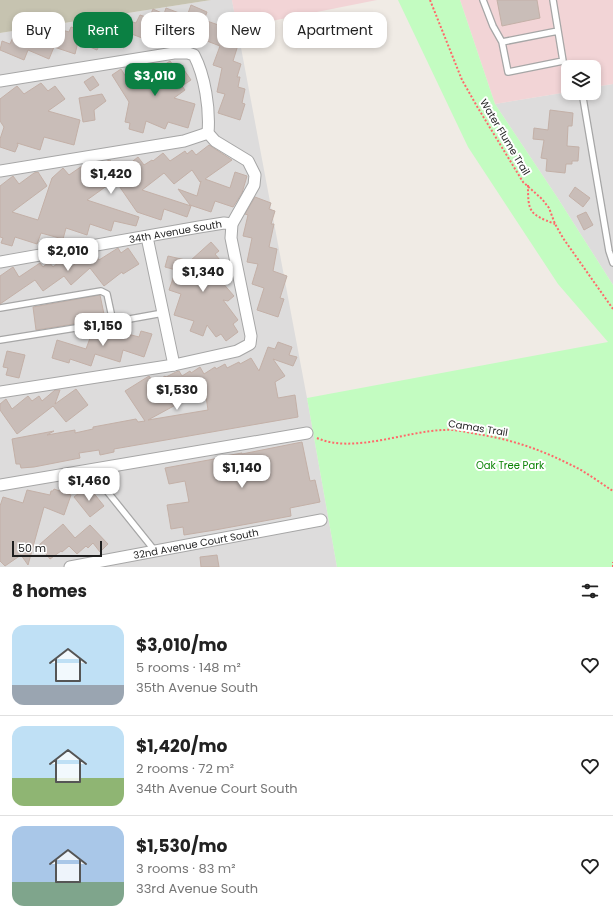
<!DOCTYPE html>
<html lang="en">
<head>
<meta charset="utf-8">
<style>
  body { margin:0; font-family:Poppins,sans-serif; background:#f2f2f2; color:#222; height:100vh; display:flex; flex-direction:column; font-size:15px; white-space:nowrap }
  * { box-sizing:border-box; margin:0 }
  p { font-size:13px; color:#767676 }
  .icon { flex:none; width:22px; height:22px; fill:none; stroke:currentColor; stroke-width:2; stroke-linecap:round; stroke-linejoin:round }
  .map { position:relative; height:567px; overflow:hidden }
  .side { display:flex; flex-direction:column; background:#fff; flex:1 }
  .side>* { flex:none }
  .top-card { position:absolute; left:12px; top:12px; width:400px; height:36px; display:flex; gap:8px }
  .controls { position:absolute; left:561px; top:60px; display:grid; gap:8px }
  .controls a { display:grid; place-items:center; width:40px; height:40px; border-radius:8px; background:#fff; box-shadow:0 2px 6px #0003; font-size:20px }
  .scale { position:absolute; left:12px; bottom:10px; width:90px; box-sizing:border-box; padding-left:4px; border:2px solid #1f1f1f; border-top:0; font-size:11px; line-height:14px; white-space:nowrap; color:#1f1f1f; -webkit-text-stroke:3px #fff; paint-order:stroke }
  .price { position:absolute; translate:-50% -34px; padding:0 9px; border-radius:8px; background:#fff; color:#222; font-size:13px; line-height:26px; filter:drop-shadow(0 1px 2px #0008) }
  .price::after { content:''; position:absolute; left:50%; top:24px; width:12px; height:9px; margin-left:-6px; background:inherit; clip-path:polygon(0 0,100% 0,50% 100%) }
  .price.active { background:#0b8043; color:#fff }
  ul { padding:0; list-style:none }
  li { display:flex; align-items:center; gap:12px; height:100px; padding:0 12px }
  li+li { border-top:1px solid #e0e0e0 }
  li span { display:grid; place-items:center; flex:none; width:112px; height:80px; border-radius:12px; color:#555 }
  li>.icon { margin-inline-start:auto }
  span .icon { width:48px; height:48px; fill:#fffc; stroke-width:1 }
  li b { font-size:17px }
  h2 { display:flex; justify-content:space-between; align-items:center; height:48px; padding:0 12px; font-size:17px }
  .tag { padding:0 14px; border-radius:12px; background:#fff; box-shadow:0 2px 6px #0003; font-size:14px; line-height:36px }
  .tag.active { background:#0b8043; color:#fff }
  .map>svg:first-child { display:block }
</style>
</head>
<body>
<div class="map">
<svg width="613" height="567" viewBox="0 0 613 567">
  <rect width="100%" height="100%" fill="#f0ebe5"/>
  <path fill="#dddcdc" d="M211,0H232L307,398L337,567H0V33Z
    M613,84V285L557,197L495,104L568,92V93H594V87Z"/>
  <path fill="#f2d4d6" d="M232,0H377L237,28Z
    M460,0H613V84L594,87V67H568V92L495,104Z"/>
  <path fill="#c6c3b0" d="M0,0H211L0,33Z"/>
  <path fill="#c3fcc1" d="M398,0H460L495,104L557,197L613,285V567H337L307,398L608,342L558,284L468,147Z"/>
  <path fill="#c9bdb8" stroke="#c3b0a7" fill-rule="evenodd" d="M497,0H537L540,18L502,26Z
    M191,5L207,12L204,20L230,29L226,41L238,45L233,61L241,64L237,77H240L238,87L245,89L242,103L245,104L240,120L218,113L225,94L217,92L222,68L213,65L220,46L207,41L208,39L178,28L175,38L154,31L150,41L129,33L124,48L102,40L97,50L78,42L75,54L54,47L49,59L28,50L24,60L0,50L2,41L10,44L14,35L26,41L27,38L35,42L38,34L44,37L46,32L60,38L62,30L69,32L71,27L78,29L79,26L87,29L88,26L96,30L98,33L102,25L111,29L113,22L120,25L122,19L136,23L140,15L149,18L153,9L164,14L166,8L187,16Z
    M170,61L177,70L182,67L191,80L182,86L185,90L174,98L195,104L188,128L168,122L165,129L146,121L143,133L129,129L130,123L125,122L129,102L112,75L121,69L126,77L143,65L149,75Z
    M93,76L99,85L90,91L84,82Z
    M41,83L48,91L55,86L65,99L48,111L80,120L74,145L44,137L40,150L17,143L18,145L15,152L0,147V139L4,127L0,121V99L17,86L24,94Z
    M102,94L106,101L94,110L95,120L83,122L79,98Z
    M550,110L573,113L572,126H568L567,146L579,147L578,161H572V164H566L565,173L546,171L547,159L541,158L544,140L533,139L534,128L548,130Z
    M209,145L232,160L205,179L230,188L235,172L247,176L242,193L233,207L215,201L211,212L190,205L178,189L197,196L201,181L200,182L192,170L174,184L164,173L142,190L191,206L187,217L164,209L161,220L137,212L115,180L87,200L139,217L136,226L114,221L111,231L90,224L87,235L66,228L63,239L41,233L37,244L15,237L12,246L1,243L3,238L0,237V186L13,176L19,184L34,173L38,172L47,186L12,212L38,220L52,178L63,168L69,175L85,164H87L92,171L107,161L110,160L117,170L127,163L128,165L138,157L144,165L152,160L153,161L163,153L170,161L185,151L187,154L192,150L196,155Z
    M575,187L590,198L583,207L569,196Z
    M255,197L271,203L269,209L275,211L271,224H274L269,247L277,249L273,271L287,276L280,298L284,299L278,317L257,310L264,288L252,284L258,264L247,262L252,238L243,236L248,215L245,214Z
    M586,212L593,225L584,230L577,216Z
    M211,242L219,251L215,254L225,266L217,273H214L234,296L228,301L223,300L238,320L233,324L238,332L226,341L221,334L216,337L207,325L203,336L190,331L194,321L174,315L181,294L169,290L176,270L165,267L168,256L190,261Z
    M118,248L121,253L128,248L139,264L123,274L122,272L104,286L90,268L71,285L64,276L43,291L35,280L0,304V276L13,267L19,277L40,263L43,267L49,262L53,267L64,258L71,267L88,254L94,253L99,260Z
    M100,295L105,319L36,330L33,307Z
    M106,327L107,334L122,338L124,333L139,337L141,331L152,334L144,357L123,350L120,362L95,354L91,366L70,359L69,363L52,358L57,340L86,349L93,330Z
    M278,342L292,347L289,355L297,357L293,366L273,359L285,376L275,382L278,398L295,395L298,417L114,449V452L100,455L99,450L79,453L80,458L34,467L21,468L20,464H16L12,439L54,431L47,435L75,430V433L93,429V427L136,419L138,422L145,421L125,391L149,376L154,383L165,376L166,377L176,372L179,371L182,376L190,371L191,373L200,367L204,374L215,367L216,369L225,364L227,368L239,362L240,364L251,358L259,371L268,347L275,349ZM205,389L208,410L148,420Z
    M7,351L25,355L19,378L6,375L8,368L3,367Z
    M76,389L88,405L66,422L53,406L17,434L0,410V404L6,399L12,409L28,396L32,401L39,396L42,401L55,390H60L55,404Z
    M302,442L310,481L315,480L320,502L290,508L291,516L215,530L184,535L183,527L171,529L167,505L189,502L185,481L169,484L165,468L225,457V456L242,453V454Z
    M88,486L104,506L90,517L74,497Z
    M54,489L71,495L64,515L44,507L28,565L21,555L5,566L0,561V506L3,497L23,503L27,490L50,495L51,491H53Z
    M63,524L75,538L90,525L108,544L100,552L93,543L88,548L86,546L77,554L69,546L62,552L61,551L50,559L39,545Z
    M217,555L219,567H201L200,557Z"/>
  <g fill="none" stroke-linecap="round" stroke-linejoin="round">
    <defs>
      <path id="lane" d="M483,0L493,26L502,42L508,72L563,61L553,0
        M502,42L558,31
        M583,98L609,251L613,263
        M0,308L101,291L107,294L113,322L0,340
        M113,322L163,313
        M90,470L155,551"/>
      <g id="street">
        <path d="M0,81L174,53H188L194,55C205,76 210,109 208,133L215,141L248,161L255,175L254,185L232,224L231,238L251,336L250,344L237,351L174,365L0,392"/>
        <path d="M0,171L184,141L208,133"/>
        <path d="M147,237L174,365"/>
        <path id="s1" d="M0,262L199,227L224,223L232,224"/>
        <path d="M0,485L307,433"/>
        <path id="s2" d="M70,567L321,520"/>
      </g>
    </defs>
    <use href="#lane" stroke="#a6a6a6" stroke-width="8"/>
    <use href="#street" stroke="#a6a6a6" stroke-width="13"/>
    <path stroke="#ff686a" stroke-width="2" stroke-dasharray="2 2" stroke-linecap="butt" d="M430,0L462,80L478,108L523,182L542,199L549,208L555,224L563,238L613,309
      M528,185C528,212 529,214 555,224
      M317,438C353,454 406,431 444,430C455,429 466,432 477,434C509,439 540,449 569,464C585,471 599,482 613,491
      M613,567V562"/>
    <use href="#lane" stroke="#fff" stroke-width="5.5"/>
    <use href="#street" stroke="#fff" stroke-width="11"/>
  </g>
  <g text-anchor="middle" dominant-baseline="central" stroke-width="4" stroke-linejoin="round" paint-order="stroke">
    <g font-size="10" fill="#1f1f1f" stroke="#fff">
      <text transform="translate(505 137) rotate(59)">Water Flume Trail</text>
      <text stroke="none"><textPath href="#s1" startOffset="178">34th Avenue South</textPath></text>
      <text transform="translate(478 428) rotate(9)">Camas Trail</text>
      <text stroke="none"><textPath href="#s2" startOffset="128">32nd Avenue Court South</textPath></text>
    </g>
    <g font-size="10" fill="#0b8406" stroke="#fff">
      <text x="510" y="465">Oak Tree Park</text>
    </g>
  </g>
</svg>
<div class="controls">
<a><svg class="icon" aria-label="layers" viewBox="0 0 24 24"><path d="M12 4l9 5-9 5-9-5zM3 14l9 5 9-5"/></svg></a>
</div>
<div class="scale">50 m</div>
<b class="price active" style="left:155px;top:97px">$3,010</b>
<b class="price" style="left:111px;top:195px">$1,420</b>
<b class="price" style="left:68px;top:272px">$2,010</b>
<b class="price" style="left:203px;top:293px">$1,340</b>
<b class="price" style="left:103px;top:347px">$1,150</b>
<b class="price" style="left:177px;top:411px">$1,530</b>
<b class="price" style="left:242px;top:489px">$1,140</b>
<b class="price" style="left:89px;top:502px">$1,460</b>
<div class="top-card">
<a class="tag">Buy</a>
<a class="tag active">Rent</a>
<a class="tag">Filters</a>
<a class="tag">New</a>
<a class="tag">Apartment</a>
</div>
</div>
<section class="side">
<h2>8 homes<svg class="icon" aria-label="filters" viewBox="0 0 24 24"><path d="M4 7h16M4 17h16"/><circle cx="9" cy="7" r="2"/><circle cx="15" cy="17" r="2"/></svg></h2>
<ul>
<li><span style="background:linear-gradient(#bfe0f5 75%,#9aa5b1 0)"><svg class="icon" aria-label="home" viewBox="0 0 24 24"><path d="M3 11l9-7 9 7M6 9v11h12V9"/></svg></span><div><b>$3,010/mo</b><p>5 rooms · 148 m²</p><p>35th Avenue South</p></div><svg class="icon" aria-label="heart" viewBox="0 0 24 24"><path d="M12 20l-8-8c-3-5 5-10 8-4 3-6 11-1 8 4z"/></svg></li>
<li><span style="background:linear-gradient(#bfe0f5 65%,#8fb573 0)"><svg class="icon" aria-label="home" viewBox="0 0 24 24"><path d="M3 11l9-7 9 7M6 9v11h12V9"/></svg></span><div><b>$1,420/mo</b><p>2 rooms · 72 m²</p><p>34th Avenue Court South</p></div><svg class="icon" aria-label="heart" viewBox="0 0 24 24"><path d="M12 20l-8-8c-3-5 5-10 8-4 3-6 11-1 8 4z"/></svg></li>
<li><span style="background:linear-gradient(#a9c7e8 70%,#7fa58c 0)"><svg class="icon" aria-label="home" viewBox="0 0 24 24"><path d="M3 11l9-7 9 7M6 9v11h12V9"/></svg></span><div><b>$1,530/mo</b><p>3 rooms · 83 m²</p><p>33rd Avenue South</p></div><svg class="icon" aria-label="heart" viewBox="0 0 24 24"><path d="M12 20l-8-8c-3-5 5-10 8-4 3-6 11-1 8 4z"/></svg></li>
</ul>
</section>
</body>
</html>
